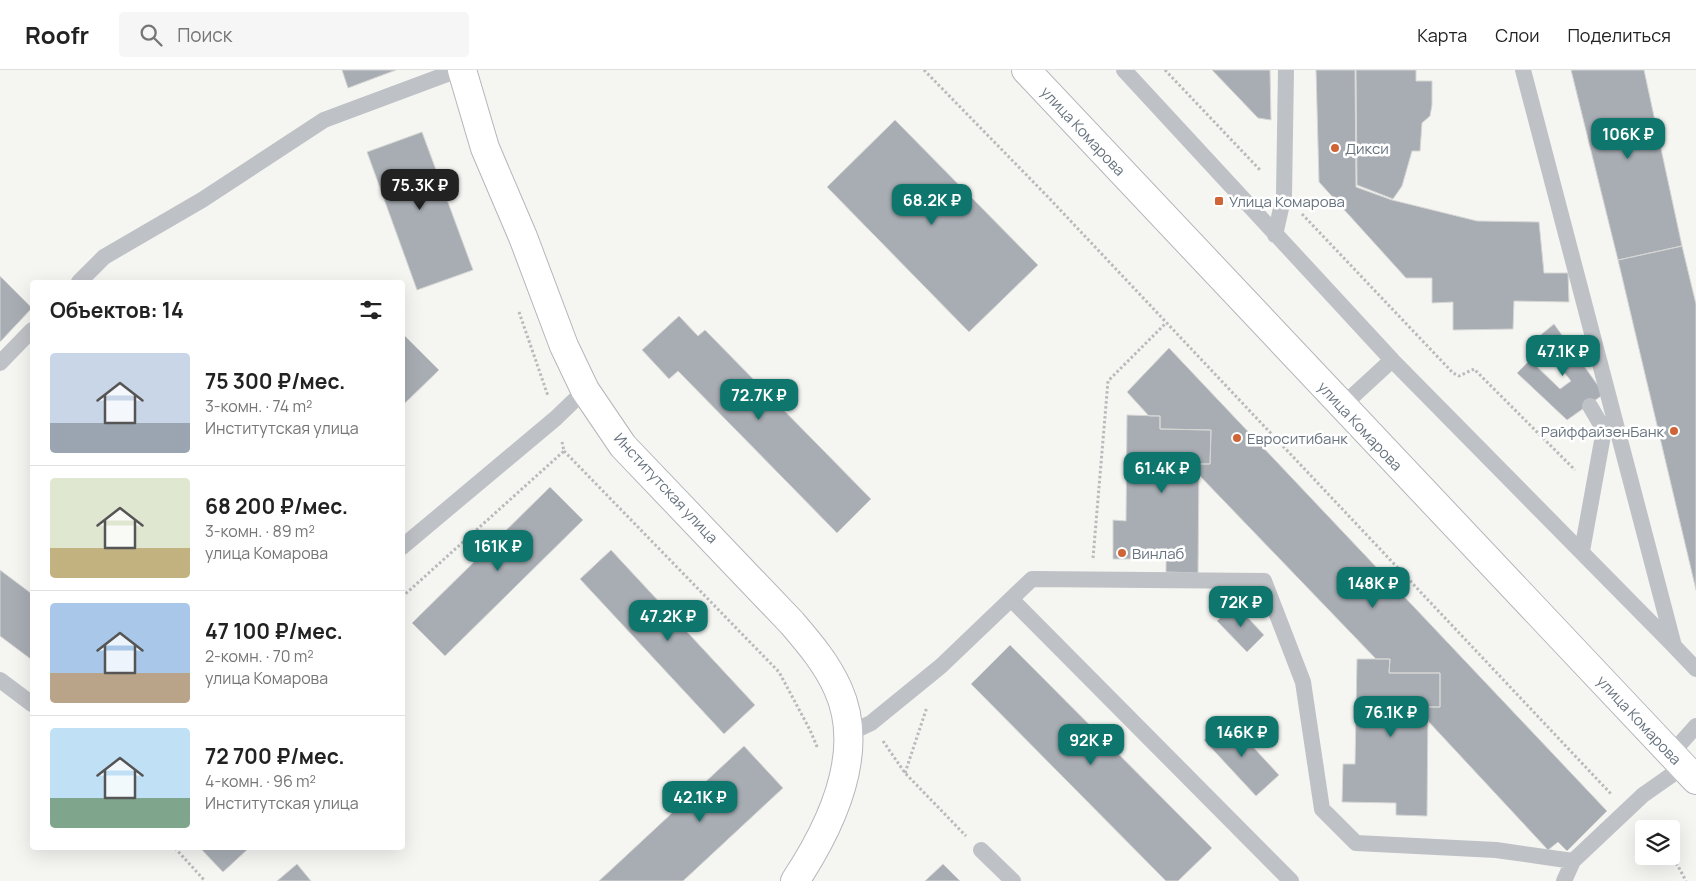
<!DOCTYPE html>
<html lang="ru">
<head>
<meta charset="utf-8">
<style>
  body { margin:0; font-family:Manrope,sans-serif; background:#f6f6f6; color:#222; height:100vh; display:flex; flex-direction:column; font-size:19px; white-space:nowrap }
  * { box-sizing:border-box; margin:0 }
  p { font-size:16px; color:#767676 }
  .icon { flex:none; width:28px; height:28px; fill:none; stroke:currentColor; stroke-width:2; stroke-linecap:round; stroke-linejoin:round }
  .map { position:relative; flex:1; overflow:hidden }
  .side { position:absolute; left:30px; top:210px; width:375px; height:570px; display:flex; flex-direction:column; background:#fff; border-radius:5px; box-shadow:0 5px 20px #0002 }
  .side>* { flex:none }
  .buttons { position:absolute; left:1635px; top:750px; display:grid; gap:10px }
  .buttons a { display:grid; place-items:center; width:45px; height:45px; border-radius:5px; background:#fff; box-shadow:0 5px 20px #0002; font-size:25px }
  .price { position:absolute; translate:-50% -42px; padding:0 11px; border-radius:10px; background:#0f766e; color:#fff; font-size:16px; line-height:32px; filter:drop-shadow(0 1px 2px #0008) }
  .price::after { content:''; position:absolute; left:50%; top:30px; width:15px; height:11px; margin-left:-8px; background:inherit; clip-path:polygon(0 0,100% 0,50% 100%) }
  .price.active { background:#222; color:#fff }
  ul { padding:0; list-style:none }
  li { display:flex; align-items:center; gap:15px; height:125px; padding:0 20px }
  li+li { border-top:1px solid #e0e0e0 }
  li span { display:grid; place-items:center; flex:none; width:140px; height:100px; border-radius:5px; color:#555 }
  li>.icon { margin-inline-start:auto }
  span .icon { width:60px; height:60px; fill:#fffc; stroke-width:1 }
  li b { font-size:21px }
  h2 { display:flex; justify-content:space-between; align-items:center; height:60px; padding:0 20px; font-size:21px }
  header { display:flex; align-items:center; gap:30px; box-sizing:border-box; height:70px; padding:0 25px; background:#fff; border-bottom:1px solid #e0e0e0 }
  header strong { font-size:24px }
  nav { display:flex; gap:28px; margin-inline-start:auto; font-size:18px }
  .search { width:350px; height:45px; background:#f6f6f6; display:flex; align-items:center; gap:12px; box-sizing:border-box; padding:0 18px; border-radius:5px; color:#767676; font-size:19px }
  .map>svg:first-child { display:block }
</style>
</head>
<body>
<header>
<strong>Roofr</strong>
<div class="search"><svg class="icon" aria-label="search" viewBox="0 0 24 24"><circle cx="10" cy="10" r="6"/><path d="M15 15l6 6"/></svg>Поиск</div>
<nav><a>Карта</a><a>Слои</a><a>Поделиться</a></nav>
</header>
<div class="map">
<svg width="1696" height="811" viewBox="0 0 1696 811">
  <rect width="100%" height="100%" fill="#f5f5f2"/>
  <path fill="#a7adb3" stroke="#d6d6d4" d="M342,0H396L348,18Z
    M1212,0H1270L1271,50L1258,48Z
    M1316,0H1355L1356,117L1392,130L1477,151L1539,152L1544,203H1568L1569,232L1514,231L1513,259L1453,260V232L1432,233V208H1406L1319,112Z
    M1356,0H1416V11H1432V35L1430,46L1422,53L1420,81H1412L1402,116L1393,129L1357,115Z
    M1571,0H1644L1682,176L1618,190Z
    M895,50L1038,195L969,262L827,117Z
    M422,62L473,200L417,220L367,82Z
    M1682,176L1696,234V520L1618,190Z
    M0,206L32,238L0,272Z
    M679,246L698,266L705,260L871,429L837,463L678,301L669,309L642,280Z
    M1554,254L1604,324L1567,350L1517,303L1530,290L1560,319L1571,311L1537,268Z
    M402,263L439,300L402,336Z
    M1169,278L1607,741L1567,781L1558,772L1548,780L1428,651V637H1440V603H1389L1390,589H1376L1199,405V394H1210L1211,360L1160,359V346H1149L1127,322Z
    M1127,345L1160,346V359L1211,360L1210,394H1199L1198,503L1166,502V489H1113V450L1126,451Z
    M550,417L583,450L445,586L412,553Z
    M611,480L755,635L724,664L580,509Z
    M0,500L32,524V590L0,566Z
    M1235,534L1264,565L1247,582L1217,551Z
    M1010,575L1212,778L1178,811H1166L971,614Z
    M1357,589H1390L1389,603H1440V637H1428L1427,746L1396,745V733L1342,732L1343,694H1355Z
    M1227,649L1279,705L1256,726L1204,670Z
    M744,676L783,718L683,811H599Z
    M200,778H249L223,802Z
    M297,794L311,811H277Z
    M943,794L960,811H925Z"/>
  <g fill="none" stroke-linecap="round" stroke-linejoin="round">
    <defs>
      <path id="secondary" d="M462,0L485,78L523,167L564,276L585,320L623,376L792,553C810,574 827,594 838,619C867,683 830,758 795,811
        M1026,0L1696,710"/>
    </defs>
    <use href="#secondary" stroke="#b3b7bb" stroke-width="30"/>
    <path stroke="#b8babc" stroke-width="3" stroke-dasharray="2.5 2.5" stroke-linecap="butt" d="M924,0L1048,127L1612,725
      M1165,0L1261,101
      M1302,144L1453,303L1459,306L1474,299L1575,400
      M519,242L548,326
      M564,381L779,602L810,660L818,679
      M1093,488L1108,311L1165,254
      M402,527L564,381L562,372
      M883,671L905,703L966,766
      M905,703L927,637
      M175,778L205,811
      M1669,786L1678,796L1686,811"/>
    <path stroke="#bec1c5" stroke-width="16" d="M1124,0L1392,290L1674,576
      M1523,0L1674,576L1696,599
      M1275,165L1284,125L1286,0
      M79,212L104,187L202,130L324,50L458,0
      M0,293L32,260
      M1342,336L1392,290
      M402,477L556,348L585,320
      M1582,481L1604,360L1590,336
      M1011,529L1291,811
      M0,610L32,634
      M848,664L871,653L941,596L1032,509L1264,511L1303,612L1322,739L1356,773L1496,780L1573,791L1643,725L1683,697
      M1671,684L1696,656
      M981,780L1013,811
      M1564,811L1573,791"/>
    <use href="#secondary" stroke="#fff" stroke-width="28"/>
  </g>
  <g fill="#cf6437" stroke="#fff" stroke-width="2">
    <circle cx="1335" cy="78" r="5"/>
    <rect x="1214" y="126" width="10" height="10" rx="2.5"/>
    <circle cx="1674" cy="361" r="5"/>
    <circle cx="1237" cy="368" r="5"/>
    <circle cx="1122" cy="483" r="5"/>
  </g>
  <g text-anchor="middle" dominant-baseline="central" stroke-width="5" stroke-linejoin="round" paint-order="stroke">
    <g font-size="15" fill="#67737f" stroke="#fff">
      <text transform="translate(1083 61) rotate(47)">улица Комарова</text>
      <text transform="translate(1360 356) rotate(47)">улица Комарова</text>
      <text transform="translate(666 418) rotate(47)">Институтская улица</text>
      <text transform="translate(1639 650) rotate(47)">улица Комарова</text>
    </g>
    <g font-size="15" fill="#67737f" stroke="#fff" text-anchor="start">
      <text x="1345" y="78">Дикси</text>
      <text x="1229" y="131">Улица Комарова</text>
      <text x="1664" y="361" text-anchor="end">РайффайзенБанк</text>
      <text x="1247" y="368">Евроситибанк</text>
      <text x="1132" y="483">Винлаб</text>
    </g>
  </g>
</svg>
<div class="buttons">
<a><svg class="icon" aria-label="layers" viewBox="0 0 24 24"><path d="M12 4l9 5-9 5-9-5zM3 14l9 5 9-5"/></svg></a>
</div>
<b class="price" style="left:1628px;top:90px">106K ₽</b>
<b class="price active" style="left:420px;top:141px">75.3K ₽</b>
<b class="price" style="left:932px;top:156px">68.2K ₽</b>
<b class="price" style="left:1563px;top:307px">47.1K ₽</b>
<b class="price" style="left:759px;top:351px">72.7K ₽</b>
<b class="price" style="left:1162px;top:424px">61.4K ₽</b>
<b class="price" style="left:498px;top:502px">161K ₽</b>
<b class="price" style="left:1373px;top:539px">148K ₽</b>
<b class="price" style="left:1241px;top:558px">72K ₽</b>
<b class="price" style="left:668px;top:572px">47.2K ₽</b>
<b class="price" style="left:1391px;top:668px">76.1K ₽</b>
<b class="price" style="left:1242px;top:688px">146K ₽</b>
<b class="price" style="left:1091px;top:696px">92K ₽</b>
<b class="price" style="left:700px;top:753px">42.1K ₽</b>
<section class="side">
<h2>Объектов: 14<svg class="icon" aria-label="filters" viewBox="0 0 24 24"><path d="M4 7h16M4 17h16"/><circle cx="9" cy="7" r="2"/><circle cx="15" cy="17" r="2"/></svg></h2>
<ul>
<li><span style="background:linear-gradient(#c9d6e8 70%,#9aa5b1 0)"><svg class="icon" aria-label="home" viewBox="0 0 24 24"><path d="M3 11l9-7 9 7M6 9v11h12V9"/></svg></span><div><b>75 300 ₽/мес.</b><p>3-комн. · 74 m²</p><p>Институтская улица</p></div></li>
<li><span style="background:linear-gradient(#dfe7d0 70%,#c2b280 0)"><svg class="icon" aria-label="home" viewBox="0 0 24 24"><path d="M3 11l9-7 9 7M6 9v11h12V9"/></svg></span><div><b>68 200 ₽/мес.</b><p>3-комн. · 89 m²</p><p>улица Комарова</p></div></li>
<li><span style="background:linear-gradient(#a9c7e8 70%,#b9a48a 0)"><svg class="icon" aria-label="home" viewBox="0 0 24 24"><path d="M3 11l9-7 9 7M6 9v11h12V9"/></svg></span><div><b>47 100 ₽/мес.</b><p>2-комн. · 70 m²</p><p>улица Комарова</p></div></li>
<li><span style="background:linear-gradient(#bfe0f5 70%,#7fa58c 0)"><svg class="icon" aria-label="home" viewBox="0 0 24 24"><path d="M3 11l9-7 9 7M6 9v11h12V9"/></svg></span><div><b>72 700 ₽/мес.</b><p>4-комн. · 96 m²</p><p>Институтская улица</p></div></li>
</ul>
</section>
</div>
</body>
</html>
